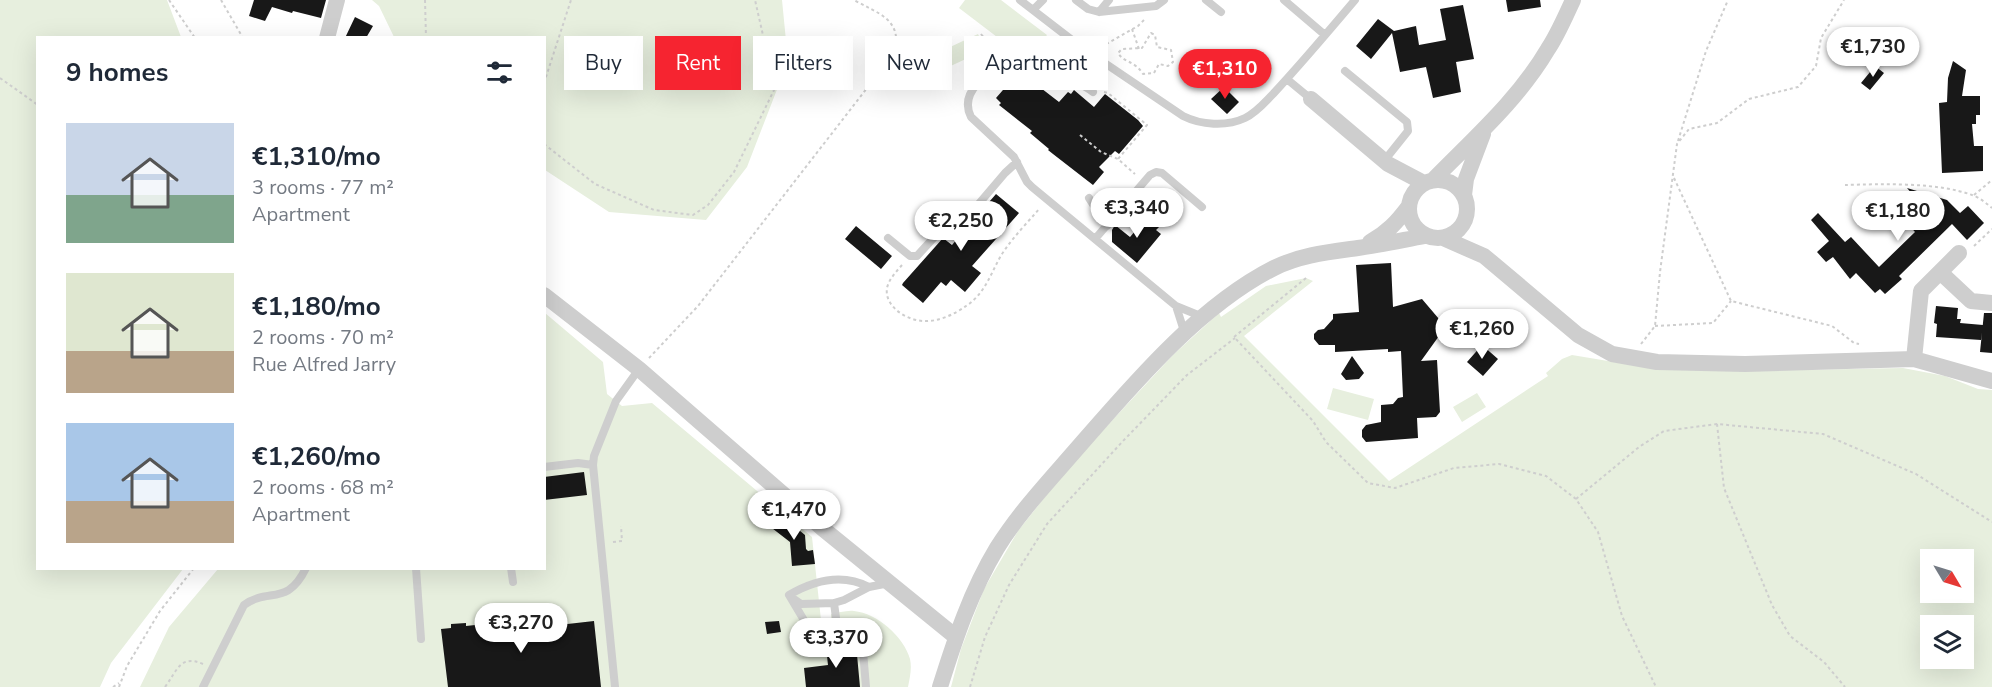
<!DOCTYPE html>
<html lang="en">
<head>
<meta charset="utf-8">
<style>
  body { margin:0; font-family:"Nunito Sans",sans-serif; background:#f2f2f3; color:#1f2937; height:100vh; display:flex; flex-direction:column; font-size:22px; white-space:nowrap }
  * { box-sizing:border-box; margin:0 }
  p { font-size:20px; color:#747a83 }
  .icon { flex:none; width:33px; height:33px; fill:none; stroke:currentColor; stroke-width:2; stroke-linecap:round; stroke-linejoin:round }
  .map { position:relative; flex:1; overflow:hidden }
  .panel { position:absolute; left:36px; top:36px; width:510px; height:534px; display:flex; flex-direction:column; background:#fff; border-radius:0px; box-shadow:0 6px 24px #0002 }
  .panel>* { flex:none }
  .guide { position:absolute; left:564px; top:36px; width:570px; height:54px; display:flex; gap:12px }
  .needle { width:39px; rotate:128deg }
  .buttons { position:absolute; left:1920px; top:549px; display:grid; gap:12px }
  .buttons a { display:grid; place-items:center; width:54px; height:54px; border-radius:0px; background:#fff; box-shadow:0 6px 24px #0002; font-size:30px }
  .price { position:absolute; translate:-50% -51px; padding:0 14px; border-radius:21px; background:#fff; color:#222; font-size:20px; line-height:39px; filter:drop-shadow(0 2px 3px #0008) }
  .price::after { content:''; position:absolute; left:50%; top:36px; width:18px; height:14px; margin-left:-9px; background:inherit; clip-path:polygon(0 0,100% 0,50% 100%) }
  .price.selected { background:#f62430; color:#fff }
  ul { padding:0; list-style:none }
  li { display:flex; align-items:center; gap:18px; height:150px; padding:0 30px }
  li span { display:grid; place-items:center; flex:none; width:168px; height:120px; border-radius:0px; color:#555 }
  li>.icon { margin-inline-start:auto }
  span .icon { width:72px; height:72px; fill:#fffc; stroke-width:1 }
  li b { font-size:26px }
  h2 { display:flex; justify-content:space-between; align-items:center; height:72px; padding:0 30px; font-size:26px }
  .chip { padding:0 21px; border-radius:0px; background:#fff; box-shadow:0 6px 24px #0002; font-size:21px; line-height:54px }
  .chip.selected { background:#f62430; color:#fff }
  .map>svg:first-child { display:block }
</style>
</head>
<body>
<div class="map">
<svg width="1992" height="687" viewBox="0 0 1992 687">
  <rect width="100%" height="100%" fill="#fff"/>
  <path fill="#e7efde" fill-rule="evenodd" d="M0,0H167L181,37L38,38V568L183,569L111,663L100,687H0Z
    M372,0H782L788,61L747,167L706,220L609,212L545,170L544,38L394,37L379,6Z
    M965,0H1001L1047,35L1027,60L959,8Z
    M978,34L985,50L940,71L933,55Z
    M1306,278L1313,281L1244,336L1389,481L1548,376L1546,373L1562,359L1572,355L1662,370H1798L1903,368L1945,376L1978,389L1992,390V687H951L961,649L984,589L1018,531L1067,469L1173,355L1219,313L1221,317L1266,286ZM1930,560H1964V592H1930ZM1930,626H1964V658H1930Z
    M545,313L603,362L607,394L622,406L652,403L812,537L821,620L831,619V614C838,613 847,610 854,611C877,613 904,637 910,659C912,668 910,677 908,687H140L169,627L218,569L544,568Z
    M1333,388L1374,399L1368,420L1327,409Z
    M1477,393L1486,407L1462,422L1453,407Z"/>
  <path fill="#181818" d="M254,0H326L321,18L293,11L292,13L272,7L265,21L249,16Z
    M1506,0H1540L1541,7L1508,12Z
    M1463,5L1474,59L1456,62L1461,92L1433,98L1426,67L1400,72L1392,33L1371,59L1356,46L1378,19L1394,31L1416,26L1419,45L1446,40L1440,9Z
    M355,17L373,26L366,38H345Z
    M1953,61L1966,70L1962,96H1980V115H1976V124H1972L1974,146H1983V171L1942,173L1939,103L1947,102L1948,78Z
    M1875,66L1884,73L1870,90L1861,83Z
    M1016,75L1020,79L1024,75L1059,102L1068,92L1071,94L1074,90L1094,107L1105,94L1138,120L1143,126L1119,154L1115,151L1099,167L1104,172L1093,185L1053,154L1048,150L1049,149L1030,133L1032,131L999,105L1001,103L996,98Z
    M1224,87L1239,102L1227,114L1211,99Z
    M1907,188L1947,200L1960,213L1968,206L1984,223L1967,240L1952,224L1899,276L1902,279L1885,294L1880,289L1875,293L1856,273L1850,279L1833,257L1826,262L1817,252L1829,241L1811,220L1818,213L1845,242L1851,237L1879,267L1915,232L1908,224L1925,209Z
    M996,194L1019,213L972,266L981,273L965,292L951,280L946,286L941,282L923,303L902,285L903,283L943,238L952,245Z
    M1149,215L1161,225L1156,230L1161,234L1137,263L1112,242V230L1115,225L1130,237Z
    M856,226L892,256L881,269L845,239Z
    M1391,263L1393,307L1422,299L1439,319V336L1421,361L1437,360L1440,412L1436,417L1417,418L1418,438L1366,442L1362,437V430L1366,425L1381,422V405L1393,404L1398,398L1403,397L1401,351L1388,352V349L1335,352V345H1319L1314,339V334L1318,330L1324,329L1333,319V314L1359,312L1356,265Z
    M1936,306L1958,308L1957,319H1961L1960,323L1983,325L1981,340L1936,337L1937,324L1934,323Z
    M1984,313H1992V353L1980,352Z
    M1482,345L1498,359L1483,376L1467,362Z
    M1352,356L1364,373L1359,379L1346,380L1341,374Z
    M584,472L587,495L544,500V477Z
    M778,513L805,535L806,549L808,551L813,550L815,564L792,566L790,542L768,525Z
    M524,606L526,620L540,618L541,627L594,621L601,687H448L441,629L451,628V624L466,623V626L512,621L510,608Z
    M779,621L781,632L767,634L765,622Z
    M856,644L860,687H806L804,668L828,665L826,647Z"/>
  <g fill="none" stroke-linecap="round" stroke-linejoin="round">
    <path stroke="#cecece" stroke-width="2" stroke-dasharray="3 3" stroke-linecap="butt" d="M169,0L195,38
      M221,0L243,38
      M425,0L426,38
      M1132,29L1139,49
      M1151,33L1155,35L1157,47L1171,50L1173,62L1168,66L1159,64L1154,73L1143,74C1134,60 1124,63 1118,53L1122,49L1142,48Z
      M981,34C990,46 1001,43 1012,52
      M1101,47L1138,26L1146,18
      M0,78L38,105
      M544,83L571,0
      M1104,92L1108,93L1147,125L1118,159
      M1080,135L1101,152L1118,159L1135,174
      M1678,141L1706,51L1728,0
      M544,144L595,184L654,210L693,215L708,205L734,172L775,88L755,0
      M1674,178L1731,301L1832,326L1854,343L1859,344
      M1845,185C1882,184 1937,182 1972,195C1979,197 1986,203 1992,208
      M1974,195L1992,180
      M1974,246L1992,229
      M902,265C896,272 889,279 887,288C884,307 908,321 924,321C938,322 955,314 966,306C986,293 991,272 1002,254C1013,237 1028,222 1040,208
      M1306,278L1234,337L1313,421L1326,442L1368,483L1395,488L1454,468L1499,464L1546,476L1576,499L1598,532L1622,616L1656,687
      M1655,326L1713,323L1731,301
      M1641,344L1655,326L1660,272L1677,144L1689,129L1717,123L1749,99L1798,87L1816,66L1821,38L1844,0
      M649,358L698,306L895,52C902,19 879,14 854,0
      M1717,424L1724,488L1772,605L1790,636L1824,662L1845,687
      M1576,499L1639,447L1664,431L1717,424L1823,434L1916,474L1992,522
      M613,542L622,541L621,526
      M113,687L119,683
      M119,687L127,666L160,611L194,568
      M165,687C177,671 180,654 203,664
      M970,687L985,637L1009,585L1047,524L1123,441L1187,375L1235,338"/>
    <path stroke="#cecece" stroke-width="8" d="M1020,0L1081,47L1183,116C1201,125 1226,127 1245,118C1257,112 1264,103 1273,94C1301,64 1328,32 1355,0
      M1076,0L1088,9L1099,12L1156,6L1164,0
      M1206,0L1221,12
      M1284,0L1325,35
      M1033,10L1043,0
      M1099,12L1109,0
      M1081,47C1075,54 1068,67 1059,71C1053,74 1046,71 1040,69C1011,60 999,61 977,84C968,94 965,105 971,117L1014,157L1027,182L1032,187L1176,306L1203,317
      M1059,71C1070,81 1081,83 1093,92
      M1345,71L1407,122L1408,131L1384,161
      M1288,80L1311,99
      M1089,198L1107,226
      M888,238L910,256H917L939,232L955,229L959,227L1005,173L1017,162
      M1095,239L1150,175L1156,172L1162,173L1202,207
      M1176,306L1185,334
      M544,467L578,463L593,465
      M416,568L421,639
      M511,568L513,582
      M789,595L811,632L818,634H857L862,639L866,687
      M789,595C813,581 842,573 869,587
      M791,597L801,604L834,603L844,600L869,587L889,583
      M834,603L838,633
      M203,687L244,605C269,587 287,607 306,568
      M615,687L593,465L594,456L616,401L639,369"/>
    <path stroke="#cecece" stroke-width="16" d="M327,38L337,0
      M1311,99L1388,164L1424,183
      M1409 209a29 29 0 1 1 58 0a29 29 0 1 1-58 0Z
      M1433,180C1473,139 1518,100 1548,49C1558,34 1565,17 1573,0
      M1464,195L1466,179L1483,134
      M1443,238L1484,256L1578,335L1612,354L1657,362L1745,364L1914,359L1992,381
      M1370,242C1387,233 1397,222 1409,206
      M1940,272L1971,301L1992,303
      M544,295L639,369L822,528L956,637
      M1914,359L1921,291L1959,253
      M940,687C955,639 971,591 997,548C1019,513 1047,483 1074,452C1130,388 1197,307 1274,268C1300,255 1329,252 1358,248C1380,245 1403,240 1425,236"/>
  </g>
</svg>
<div class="buttons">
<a><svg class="needle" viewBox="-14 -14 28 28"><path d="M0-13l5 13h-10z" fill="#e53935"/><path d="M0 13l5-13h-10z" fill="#747a83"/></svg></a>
<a><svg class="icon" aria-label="layers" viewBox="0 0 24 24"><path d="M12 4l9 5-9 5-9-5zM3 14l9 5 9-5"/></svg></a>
</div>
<b class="price" style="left:1873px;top:78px">€1,730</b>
<b class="price selected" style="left:1225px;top:100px">€1,310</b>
<b class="price" style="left:1137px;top:239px">€3,340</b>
<b class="price" style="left:1898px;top:242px">€1,180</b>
<b class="price" style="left:961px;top:252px">€2,250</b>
<b class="price" style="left:1482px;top:360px">€1,260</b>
<b class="price" style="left:794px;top:541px">€1,470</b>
<b class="price" style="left:521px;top:654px">€3,270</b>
<b class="price" style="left:836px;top:669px">€3,370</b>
<div class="guide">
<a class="chip">Buy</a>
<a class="chip selected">Rent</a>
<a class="chip">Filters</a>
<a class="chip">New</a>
<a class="chip">Apartment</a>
</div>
<section class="panel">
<h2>9 homes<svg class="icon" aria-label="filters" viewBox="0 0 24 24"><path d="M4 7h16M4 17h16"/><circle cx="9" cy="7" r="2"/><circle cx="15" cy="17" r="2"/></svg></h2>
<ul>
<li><span style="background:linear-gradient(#c9d6e8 60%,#7fa58c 0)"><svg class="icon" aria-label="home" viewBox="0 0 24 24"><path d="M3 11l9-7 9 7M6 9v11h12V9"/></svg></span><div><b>€1,310/mo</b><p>3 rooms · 77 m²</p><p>Apartment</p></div></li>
<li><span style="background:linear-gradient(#dfe7d0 65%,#b9a48a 0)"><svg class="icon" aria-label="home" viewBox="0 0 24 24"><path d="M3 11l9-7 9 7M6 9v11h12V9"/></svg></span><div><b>€1,180/mo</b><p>2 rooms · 70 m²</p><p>Rue Alfred Jarry</p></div></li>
<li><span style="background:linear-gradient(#a9c7e8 65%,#b9a48a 0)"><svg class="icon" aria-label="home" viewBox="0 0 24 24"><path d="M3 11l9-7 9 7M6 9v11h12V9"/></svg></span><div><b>€1,260/mo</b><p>2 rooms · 68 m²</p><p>Apartment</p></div></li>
</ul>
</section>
</div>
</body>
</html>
